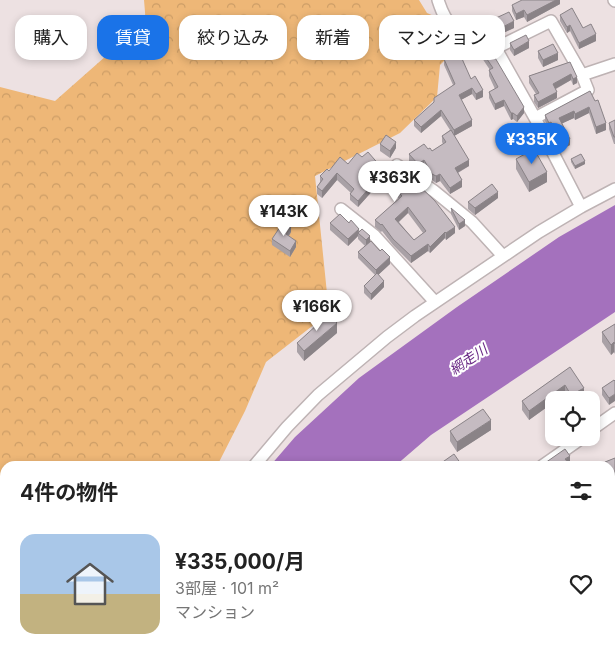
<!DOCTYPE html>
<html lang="ja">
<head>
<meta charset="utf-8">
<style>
  body { margin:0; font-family:Inter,"Noto Sans JP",sans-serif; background:#f2f2f2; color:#222; height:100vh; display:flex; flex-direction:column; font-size:19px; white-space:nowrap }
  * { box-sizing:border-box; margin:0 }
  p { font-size:16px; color:#767676 }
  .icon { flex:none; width:28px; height:28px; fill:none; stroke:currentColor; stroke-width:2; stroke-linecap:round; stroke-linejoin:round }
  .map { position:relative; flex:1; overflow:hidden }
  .sheet { position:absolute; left:0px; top:461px; width:615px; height:196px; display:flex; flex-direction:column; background:#fff; border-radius:15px 15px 0 0; box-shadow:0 2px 8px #0003 }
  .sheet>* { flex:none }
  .banner { position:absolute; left:15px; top:15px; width:585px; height:45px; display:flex; gap:10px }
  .controls { position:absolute; left:545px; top:391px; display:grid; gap:10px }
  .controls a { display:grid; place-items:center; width:55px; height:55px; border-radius:10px; background:#fff; box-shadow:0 2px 8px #0003; font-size:25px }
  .price { position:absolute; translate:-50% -42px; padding:0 11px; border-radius:18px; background:#fff; color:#222; font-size:16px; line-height:32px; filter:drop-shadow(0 1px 2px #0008) }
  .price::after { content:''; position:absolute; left:50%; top:30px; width:15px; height:11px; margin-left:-8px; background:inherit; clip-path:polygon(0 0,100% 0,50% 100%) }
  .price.selected { background:#1a73e8; color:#fff }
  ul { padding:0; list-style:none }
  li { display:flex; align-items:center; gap:15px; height:125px; padding:0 20px }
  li+li { border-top:1px solid #e0e0e0 }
  li span { display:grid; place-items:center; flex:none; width:140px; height:100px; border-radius:15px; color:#555 }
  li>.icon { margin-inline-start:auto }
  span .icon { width:60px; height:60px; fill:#fffc; stroke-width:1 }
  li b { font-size:21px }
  h2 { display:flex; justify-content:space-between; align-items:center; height:60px; padding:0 20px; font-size:21px }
  .tag { padding:0 18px; border-radius:15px; background:#fff; box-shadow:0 2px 8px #0003; font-size:18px; line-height:45px }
  .tag.selected { background:#1a73e8; color:#fff }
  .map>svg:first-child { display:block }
</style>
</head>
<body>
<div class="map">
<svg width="615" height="657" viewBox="0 0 615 657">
  <defs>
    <pattern id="forest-crowns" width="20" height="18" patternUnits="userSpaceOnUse" patternTransform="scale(1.25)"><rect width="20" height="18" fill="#eeb777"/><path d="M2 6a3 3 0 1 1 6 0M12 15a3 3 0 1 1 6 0" fill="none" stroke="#cc9d66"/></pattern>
  </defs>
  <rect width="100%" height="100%" fill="#ede1e2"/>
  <path fill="#e9d4d5" d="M338,653L396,652V653L393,657H315L319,653L336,654Z"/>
  <path fill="url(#forest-crowns)" d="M144,0H419L427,13L441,19L454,31L448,57L440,65L437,97L400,133L315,176L329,313L266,362L245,411L217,466H5V652L84,653L80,657H0V87L55,101L132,33L146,24Z"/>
  <path fill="#a471bd" d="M615,205V312L431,435L395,466H270L295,437L359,378L457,307L559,237Z
    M117,653V652L229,653L225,657H114Z"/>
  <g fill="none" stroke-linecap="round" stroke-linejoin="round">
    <defs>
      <path id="street" d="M438,0C448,31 455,29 485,29L535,118L581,207
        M614,0L615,1
        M496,48L551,21L582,75
        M535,118L588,90L582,75L615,64
        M397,165L434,191L472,222L503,256
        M341,209L374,235L435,302
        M591,430L615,413
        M254,466L287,427L318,395L387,337L415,316L539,232L581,207L615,189
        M542,466L582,438
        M404,652L409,657
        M91,657L95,652
        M600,657L606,652"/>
      <path id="highway" d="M610,561L615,559
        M461,657L465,652"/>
    </defs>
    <use href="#street" stroke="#beb3b4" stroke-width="14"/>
    <use href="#highway" stroke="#c1bfbf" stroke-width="24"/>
    <use href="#street" stroke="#fff" stroke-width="11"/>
    <use href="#highway" stroke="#f5c1ad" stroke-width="21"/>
  </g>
  <path fill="#a9a1a6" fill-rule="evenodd" d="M560,0V4L527,22L524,17L516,20L512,11V5Z
    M560,15L583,28L596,41L579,49L570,31L567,33L560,21Z
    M496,18L514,28L501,34L496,25Z
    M457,39L485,41L524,113L517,122L513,119L511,120L504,106L495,110L489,98V92L495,89L489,76V70H490L476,49L462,56L457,45Z
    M510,43L529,48L514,56L510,50Z
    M538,51L558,60L543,67L538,58Z
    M444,59L471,79L483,97L476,100L472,94L461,100L472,126L454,136L469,166L458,173L462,187L450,194L440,181L436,183L432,180L424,167L418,171L409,161V154L428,149L432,151L443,144L442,142V136L450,130L441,116L421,133L414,126V120L453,85L444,65Z
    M570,62L577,83L573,85L571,80L556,89L557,98L538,108L534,102V95L536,94L529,83V76Z
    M590,91L606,130L596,134L589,113L575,120L574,118L562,123L570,145L562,149L551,129L549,130L545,121V115Z
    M615,120V144H614L609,129V123Z
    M380,144L396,148L390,158L380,151Z
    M362,157L381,167L396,179L455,233L446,240L445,238L430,253L428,251L411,263L393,245L382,231L381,232L375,227V220L399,199L387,186L381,193L375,188L358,207L350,200V194L351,193L337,180L322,198L317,194V187L320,182V176L329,171L348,164ZM408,213L423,233L414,240L399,222Z
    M516,159L547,182L529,192L516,169Z
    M571,159L585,164L575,169L571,162Z
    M498,198L475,215L468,209V202Z
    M451,208L465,226L459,230L451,214Z
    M330,223H349L370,241L390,264L378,275L384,287L371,300L364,293V286L375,275L358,258V252L365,246L358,239V236L348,246L330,230Z
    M291,232L289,236L296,247L290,257L272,245V239Z
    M615,324V354L614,352L611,355L602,342V332Z
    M337,333L304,361L297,352V343Z
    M570,367L584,397L579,400H568L565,394L557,400H554V402L529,420L522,410V401Z
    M614,380L609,405L602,395V388Z
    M491,430L457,452L450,441V431Z
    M615,458V478L612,479L615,487V525L612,526L610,521V466H605V462Z
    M615,573V623L610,613V576Z
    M414,652H430V655L428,657H416Z"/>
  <path fill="#8a8387" d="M556,0H560V4L527,22V15Z
    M524,10V17L516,20V14Z
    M514,21V28L501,34V28Z
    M570,25V31L567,33V27Z
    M596,34V41L579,49V43Z
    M529,41V48L514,56V50Z
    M476,43V49L462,56V49Z
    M558,53V60L543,67V60Z
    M571,74V80L553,90V84Z
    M577,77V83L573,85V79Z
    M472,88V94L459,101V95Z
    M483,90V97L476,100V94Z
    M557,92V98L538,108V102Z
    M504,100V106L495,110V104Z
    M524,107V113L517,122V116Z
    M589,107V113L575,120V114Z
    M441,110V116L421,133V127Z
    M574,111V118L559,125V118Z
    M511,113H513V119L511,120Z
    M472,120V126L454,136V130Z
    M551,122V129L549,130V123Z
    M606,123V130L596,134V127Z
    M570,139V145L562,149V143Z
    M396,142V148L390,158V151Z
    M424,160V167L418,171V164Z
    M469,160V166L455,174V168Z
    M585,161V164L575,169V166Z
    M547,172V182L529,192V182Z
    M337,173V180L322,198V191Z
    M440,174V181L436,183V176Z
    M387,180V186L381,193V186Z
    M462,180V187L450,194V188Z
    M375,181V188L358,207V201Z
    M498,192V198L475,215V208Z
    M408,207V213L395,225V219Z
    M465,220V226L459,230V224Z
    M291,226V232L286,240V234Z
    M455,227V233L446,240V233Z
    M359,229L358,236L348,246V239Z
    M445,232V238L430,253V247Z
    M370,236V242L366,247V240Z
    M296,241V247L290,257V251Z
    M428,244V251L411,263V256Z
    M390,257V264L376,277V270Z
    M384,281V287L371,300V294Z
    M337,323V333L304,361V351Z
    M614,342V352L611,355V345Z
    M565,385V394L557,400H554V402L529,420V411Z
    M584,388V397L579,400H571V395Z
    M615,394V401L609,405V398Z
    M491,420V430L457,452V442Z
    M570,456V465L565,459Z
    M615,471V478L610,479V473Z
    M615,514V525L612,526V515Z
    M297,652H308L303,657H295Z
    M427,652H430V655L428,657H424Z"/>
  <path fill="#c5bbc1" stroke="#8a8387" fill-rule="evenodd" d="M522,0H556L527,15L524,10L516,14L512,5Z
    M572,8L583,28L591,24L596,34L579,43L570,25L567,27L560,15Z
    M509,12L514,21L501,28L496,18Z
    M474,30H481L485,38L484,39L524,107L517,116L513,113H511L504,100L495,104L489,92L498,87L489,70L493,68L476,43L462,49L457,39Z
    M526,35L529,41L514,50L510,43Z
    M553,44L558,53L543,60L538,51Z
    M459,52L471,79L475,76L483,90L476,94L472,88L459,95L472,120L454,130L441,110L421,127L414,120L434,102V98L455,84L444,59Z
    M570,62L577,77L573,79L571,74L553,84L557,92L538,102L534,95L539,93L529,76Z
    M590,91L595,101L598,100L606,123L596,127L589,107L575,114L574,111L559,118L570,139L562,143L551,122L549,123L545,115Z
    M615,120V137H614L609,123Z
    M451,130L469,160L455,168L462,180L450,188L440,174L436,176L432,174L424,160L418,164L409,154L424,144L428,149L430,148L432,151L446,142L442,136Z
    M386,135L396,142L390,151L380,144Z
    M534,149L547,172L529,182L516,159Z
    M368,152L381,167L383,165L396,179L403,172L410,177L435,201L455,227L446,233L445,232L430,247L428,244L411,256L393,239L382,224L381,225L375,220L402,196L387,180L381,186L375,181L358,201L350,194L354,189L337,173L322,191L317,187L323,179L320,176L327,169L329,171L340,157L348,164L357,153L362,157ZM408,207L426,231L414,240L395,219Z
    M581,154L585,161L575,166L571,159Z
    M492,184L498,192L475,208L468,202Z
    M451,208L465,220L459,224Z
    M340,214L349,223L351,220L359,229L348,239L330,223Z
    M284,221L291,226L286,234L296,241L290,251L272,239Z
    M362,229L370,236L366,240L358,233Z
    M371,241L380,251L382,249L390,257L376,270L358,252Z
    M377,273L384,281L371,294L364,286Z
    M329,314L337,323L304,351L297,343Z
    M615,324V344L614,342L611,345L602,332Z
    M570,367L584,388L571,395L565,385L529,411L522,401Z
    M614,380L615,381V394L609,398L602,388Z
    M483,409L491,420L457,442L450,431Z
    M565,449L570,456L565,459L571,466H548L545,463Z
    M454,454L461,464L457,466H437Z
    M615,458V471L610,473V466H607L605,462Z
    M610,472L615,487V514L612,515L610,510Z
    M615,573V617L610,607V591L613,590L610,586V576Z
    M615,650V657H605Z
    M274,652H298L299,653L295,657H269Z
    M417,652H427L424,657H422Z
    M499,652H521L525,657H493Z
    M544,652H567L569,655L565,657H538Z"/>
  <g text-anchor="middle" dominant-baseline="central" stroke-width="4" stroke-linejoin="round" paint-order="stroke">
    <g font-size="14" font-style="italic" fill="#6c2c87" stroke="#fff">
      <text transform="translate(468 359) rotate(-34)">網走川</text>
    </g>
  </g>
</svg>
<div class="controls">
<a><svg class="icon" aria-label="locate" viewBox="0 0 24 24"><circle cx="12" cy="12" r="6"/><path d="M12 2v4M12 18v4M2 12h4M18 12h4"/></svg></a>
</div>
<b class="price selected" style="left:532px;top:165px">¥335K</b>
<b class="price" style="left:395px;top:203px">¥363K</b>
<b class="price" style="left:284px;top:237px">¥143K</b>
<b class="price" style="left:317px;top:332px">¥166K</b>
<div class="banner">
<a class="tag">購入</a>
<a class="tag selected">賃貸</a>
<a class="tag">絞り込み</a>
<a class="tag">新着</a>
<a class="tag">マンション</a>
</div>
<section class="sheet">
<h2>4件の物件<svg class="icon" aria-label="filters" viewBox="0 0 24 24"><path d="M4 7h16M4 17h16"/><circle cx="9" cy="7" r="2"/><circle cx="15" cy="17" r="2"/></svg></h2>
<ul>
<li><span style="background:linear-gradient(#a9c7e8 60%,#c2b280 0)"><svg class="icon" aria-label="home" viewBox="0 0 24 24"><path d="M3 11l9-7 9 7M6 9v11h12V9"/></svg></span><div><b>¥335,000/月</b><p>3部屋 · 101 m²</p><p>マンション</p></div><svg class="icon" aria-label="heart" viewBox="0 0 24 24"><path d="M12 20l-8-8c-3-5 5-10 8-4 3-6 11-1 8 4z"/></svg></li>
</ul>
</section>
</div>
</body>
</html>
